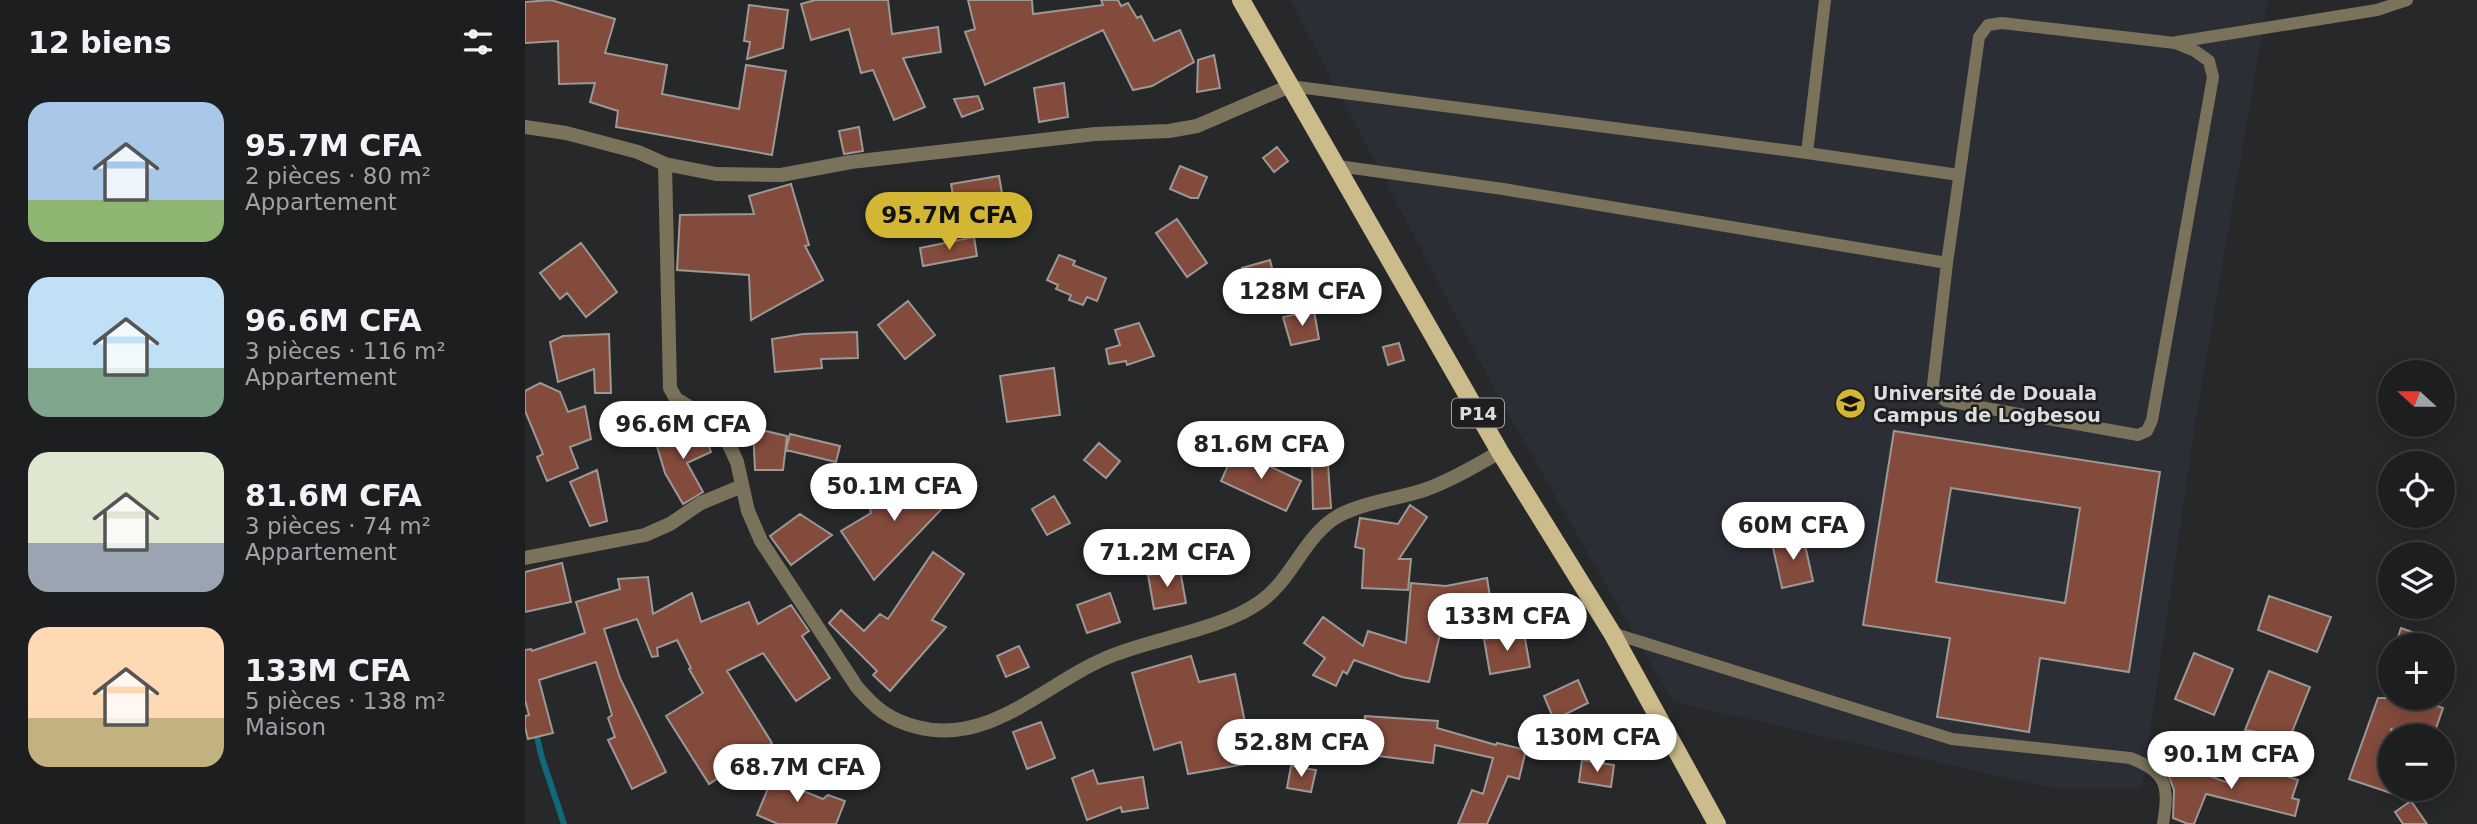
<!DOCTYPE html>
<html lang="fr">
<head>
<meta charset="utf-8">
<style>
  body { margin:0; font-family:"DejaVu Sans",sans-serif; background:#2a2b2d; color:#f1f3f6; height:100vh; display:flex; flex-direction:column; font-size:26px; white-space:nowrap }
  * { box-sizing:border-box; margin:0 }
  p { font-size:23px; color:#a0a2a5 }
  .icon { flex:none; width:38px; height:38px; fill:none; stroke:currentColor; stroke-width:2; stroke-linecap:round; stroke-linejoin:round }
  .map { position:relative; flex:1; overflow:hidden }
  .side { display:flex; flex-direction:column; background:#1d1e20; width:525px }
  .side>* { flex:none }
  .needle { width:46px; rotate:291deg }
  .fabs { position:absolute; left:1853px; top:360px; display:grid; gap:14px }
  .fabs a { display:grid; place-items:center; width:77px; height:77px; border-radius:50%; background:#1d1e20; box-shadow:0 4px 18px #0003,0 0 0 2px #3b3c3e; font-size:35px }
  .price { position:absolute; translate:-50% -60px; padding:0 16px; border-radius:24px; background:#fff; color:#222; font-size:23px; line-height:46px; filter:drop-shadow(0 2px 4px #0008) }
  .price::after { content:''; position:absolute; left:50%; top:42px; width:21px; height:16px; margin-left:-10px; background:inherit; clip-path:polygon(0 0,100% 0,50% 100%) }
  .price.active { background:#d4b635; color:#111 }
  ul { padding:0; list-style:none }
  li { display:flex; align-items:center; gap:21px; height:175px; padding:0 28px }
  li span { display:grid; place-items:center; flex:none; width:196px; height:140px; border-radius:21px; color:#555 }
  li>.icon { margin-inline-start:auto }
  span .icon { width:84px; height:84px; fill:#fffc; stroke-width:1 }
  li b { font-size:30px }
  h2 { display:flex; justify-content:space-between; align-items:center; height:84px; padding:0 28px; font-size:30px }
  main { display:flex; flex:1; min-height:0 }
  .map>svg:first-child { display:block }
</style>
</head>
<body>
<main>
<section class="side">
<h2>12 biens<svg class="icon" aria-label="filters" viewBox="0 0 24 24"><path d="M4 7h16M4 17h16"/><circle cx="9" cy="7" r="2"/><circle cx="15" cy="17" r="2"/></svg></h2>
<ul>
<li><span style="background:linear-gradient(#a9c7e8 70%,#8fb573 0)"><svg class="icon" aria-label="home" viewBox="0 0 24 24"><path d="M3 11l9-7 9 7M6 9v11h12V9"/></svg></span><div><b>95.7M CFA</b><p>2 pièces · 80 m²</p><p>Appartement</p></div></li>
<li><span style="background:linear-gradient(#bfe0f5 65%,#7fa58c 0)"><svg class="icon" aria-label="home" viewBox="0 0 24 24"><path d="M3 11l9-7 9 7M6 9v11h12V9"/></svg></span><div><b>96.6M CFA</b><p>3 pièces · 116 m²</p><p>Appartement</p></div></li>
<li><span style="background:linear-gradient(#dfe7d0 65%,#9aa5b1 0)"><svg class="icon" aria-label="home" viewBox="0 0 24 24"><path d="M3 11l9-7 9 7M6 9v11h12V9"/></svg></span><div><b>81.6M CFA</b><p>3 pièces · 74 m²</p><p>Appartement</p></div></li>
<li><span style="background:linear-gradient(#ffd9b3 65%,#c2b280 0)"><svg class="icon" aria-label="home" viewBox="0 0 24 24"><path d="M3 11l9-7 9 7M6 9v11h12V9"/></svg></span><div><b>133M CFA</b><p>5 pièces · 138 m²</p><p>Maison</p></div></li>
</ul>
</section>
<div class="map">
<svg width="1952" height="824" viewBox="0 0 1952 824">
  <rect width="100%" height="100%" fill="#27282a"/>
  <path fill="#2c2e36" d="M765,0H1743L1671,417L1617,788H1526L1148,702L971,392Z"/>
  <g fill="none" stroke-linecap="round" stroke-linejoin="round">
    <path stroke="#106879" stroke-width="6" d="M10,729L17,758L39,824"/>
  </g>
  <path fill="#834b3c" stroke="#9c9896" stroke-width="2" fill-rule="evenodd" d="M26,0L90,19L80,53L142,65L137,94L214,109L221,65L261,71L247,155L91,127L93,111L65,102L70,83L34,84L33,41L0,43V2Z
    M290,0H363L367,34L413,27L416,52L378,58L400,107L369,120L348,70L336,73L324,29L286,40L276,4Z
    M443,0H507L508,14L578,5L576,0H593L596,6L603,3L612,18L616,16L629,41L655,30L669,62L627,86L608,90L578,30L460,85L440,32L450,29Z
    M224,5L263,10L258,48L222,59L225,42L219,41Z
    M689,55L695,88L672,92L673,60Z
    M539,83L543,117L514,122L509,88Z
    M453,96L458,109L437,117L429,99Z
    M334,127L338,151L319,154L314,131Z
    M752,147L763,161L749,172L738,158Z
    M655,166L682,177L673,198H666L645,189Z
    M474,176L481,216L433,224L426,184Z
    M266,184L284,245L280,246L298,280L226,320L224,275L152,270L155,215L229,214L224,196Z
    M652,219L682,263L662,277L631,233Z
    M449,237L452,256L398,266L395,248Z
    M56,243L92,292L61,317L42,293L35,299L15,273Z
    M534,255L550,261L548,265L581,278L572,301L562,297L558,305L544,300L546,295L531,289L533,285L522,280Z
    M745,260L753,293L726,300L717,268Z
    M383,301L410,335L380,359L353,325Z
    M789,311L794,339L766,345L758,317Z
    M614,323L629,356L602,365L601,361L584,364L581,349L595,345L590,330Z
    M332,332L333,358L296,359L297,368L250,372L247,339L278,334Z
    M84,334L86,393H70L69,369L33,382L25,342L38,336Z
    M874,343L879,360L863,365L858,347Z
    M529,368L535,415L482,422L475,376Z
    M15,383L35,392L43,412L60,406L66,439L45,447L53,468L22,481L12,457L18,454L0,411V391Z
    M115,402L119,419L91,430L93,405Z
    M176,425L186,452L162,463L178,492L158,504L140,473L131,443Z
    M228,428L262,436L258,470H230Z
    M1369,431L1635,472L1604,672L1515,658L1504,732L1412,717L1425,638L1338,625ZM1426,488L1555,508L1540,603L1411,582Z
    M265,434L315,446L311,462L261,450Z
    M574,443L595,461L581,478L559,460Z
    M710,450L776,481L761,511L696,481Z
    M803,464L806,508L788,509L787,465Z
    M72,470L82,521L65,526L45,482Z
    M388,482L416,486L429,496L349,580L316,531L346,513L342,496L382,488Z
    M529,496L545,523L522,535L507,509Z
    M885,505L902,517L874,559H886L883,590L837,588L839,549L830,547L835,518L873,524Z
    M275,514L307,535L266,565L245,536Z
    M1278,536L1288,581L1257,588L1247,543Z
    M408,552L439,574L407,620L421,627L365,691L348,675L352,671L304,623L316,610L339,631L355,614L363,619Z
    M37,563L46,602L0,612V572Z
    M655,570L661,603L629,609L623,575Z
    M123,577L128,614L167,593L176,622L224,602L233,624L266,605L284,631L277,636L305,678L271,701L238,653L202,671L247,743L184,784L141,716L178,693L164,669L166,668L152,640L132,648L133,656L127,657L112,619L79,629L95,678L141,772L107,789L83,740L90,737L83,718L87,715L71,662L14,680L28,733L3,739L0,727V716L4,715L0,700V650L6,649L7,651L60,633L51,602L95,589L93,579Z
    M962,578L968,615L915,634L904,682L877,677L829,660L822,674L818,671L811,686L788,675L800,658L779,643L798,617L838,646L843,631L881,643L886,583L921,586Z
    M585,593L595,622L562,633L552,605Z
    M1744,596L1806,617L1792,652L1733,630Z
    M1876,628L1919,644V646H1870Z
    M999,633L1005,667L965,674L959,639Z
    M494,646L504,667L481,677L472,656Z
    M1669,653L1708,669L1689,715L1650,699Z
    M666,656L674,682L710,674L720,722L716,723L721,764L663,774L656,742L629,750L607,673Z
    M1744,671L1785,687L1765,737L1720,730Z
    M1053,680L1063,703L1029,720L1019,696Z
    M1853,698H1892L1918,708L1908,737H1889L1866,729V793L1824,779Z
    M840,716L913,721L912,728L971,745L972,743L1001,750L994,779L983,776L962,824H933L947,790L958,794L968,758L910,745L908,763L837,754Z
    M516,722L530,758L502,769L488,732Z
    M1057,760L1089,765L1086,787L1054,782Z
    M1648,762L1706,784L1713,765L1740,771L1741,769L1773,780L1767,798L1774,800L1770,816L1681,794L1669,824H1663L1648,818L1649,790L1643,774Z
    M766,766L791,770L786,792L762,788Z
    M568,770L573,784L618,777L623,808L597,812L596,807L562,820L547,778Z
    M250,771L274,780L271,788L298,799L303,795L320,801L311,824H253L232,815Z
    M1886,801L1902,824H1878L1870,812Z"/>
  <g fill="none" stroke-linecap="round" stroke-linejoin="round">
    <path stroke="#7a725a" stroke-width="12" d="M1477,23L1650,43L1670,51L1684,61L1688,77L1627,420L1622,431L1613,435L1421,401L1411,394L1408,385L1422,263L1454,37L1463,25Z
      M1652,42L1852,10L1882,0
      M765,86L1282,153L1434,175
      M1282,153L1300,0
      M813,166L978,189L1422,263
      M1087,633L1427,739L1605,758C1643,772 1644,787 1638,824"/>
    <path stroke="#7a725a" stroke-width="14" d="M0,127L41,133L113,152L140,164L191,174L256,175L326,162L570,134L644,131L672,126L765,86
      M140,164L145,388L151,399L195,425L212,462L223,511L236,541L332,687C350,708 364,720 392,727C467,747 525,678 591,654C635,637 697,629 735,602C767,580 779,536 813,516C839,502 872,499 899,490C926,481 951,465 975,452
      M0,558L120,535L145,524L176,503L217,486"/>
    <path stroke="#cdbc8b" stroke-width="18" d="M716,0L975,452L1087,633L1192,824"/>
  </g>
  <defs>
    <symbol id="university-disc" viewBox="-11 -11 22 22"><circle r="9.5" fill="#d4b635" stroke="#1e1e21"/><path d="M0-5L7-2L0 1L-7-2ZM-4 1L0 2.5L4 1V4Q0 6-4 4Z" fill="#111"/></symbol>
  </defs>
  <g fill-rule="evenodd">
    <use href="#university-disc" x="1308" y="386" width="35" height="35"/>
  </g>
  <g text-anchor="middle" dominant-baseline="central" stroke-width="5" stroke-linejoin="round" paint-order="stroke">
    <rect fill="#1e1e21" stroke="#a3a4a5" stroke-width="2" x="927" y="398.5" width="52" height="29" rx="5"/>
    <g font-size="18" font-weight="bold" fill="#dcddde">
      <text x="953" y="413">P14</text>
    </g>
    <g font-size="19" font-weight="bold" fill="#dcddde" stroke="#1e1e21" text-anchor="start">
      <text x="1348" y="393">Université de Douala<tspan x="1348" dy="22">Campus de Logbesou</tspan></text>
    </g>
  </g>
</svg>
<div class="fabs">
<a><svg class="needle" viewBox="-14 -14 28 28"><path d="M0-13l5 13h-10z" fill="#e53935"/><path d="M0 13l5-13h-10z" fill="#a0a2a5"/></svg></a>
<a><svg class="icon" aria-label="locate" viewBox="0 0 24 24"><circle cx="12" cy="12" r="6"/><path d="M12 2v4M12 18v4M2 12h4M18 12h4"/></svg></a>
<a><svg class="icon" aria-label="layers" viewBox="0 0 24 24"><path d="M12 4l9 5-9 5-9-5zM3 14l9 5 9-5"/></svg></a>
<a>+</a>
<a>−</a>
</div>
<b class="price active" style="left:424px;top:252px">95.7M CFA</b>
<b class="price" style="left:777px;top:328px">128M CFA</b>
<b class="price" style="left:158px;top:461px">96.6M CFA</b>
<b class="price" style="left:736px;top:481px">81.6M CFA</b>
<b class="price" style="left:369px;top:523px">50.1M CFA</b>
<b class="price" style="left:1268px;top:562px">60M CFA</b>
<b class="price" style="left:642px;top:589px">71.2M CFA</b>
<b class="price" style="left:982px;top:653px">133M CFA</b>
<b class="price" style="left:1072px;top:774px">130M CFA</b>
<b class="price" style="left:776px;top:779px">52.8M CFA</b>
<b class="price" style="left:1706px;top:791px">90.1M CFA</b>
<b class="price" style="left:272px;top:804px">68.7M CFA</b>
</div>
</main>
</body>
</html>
